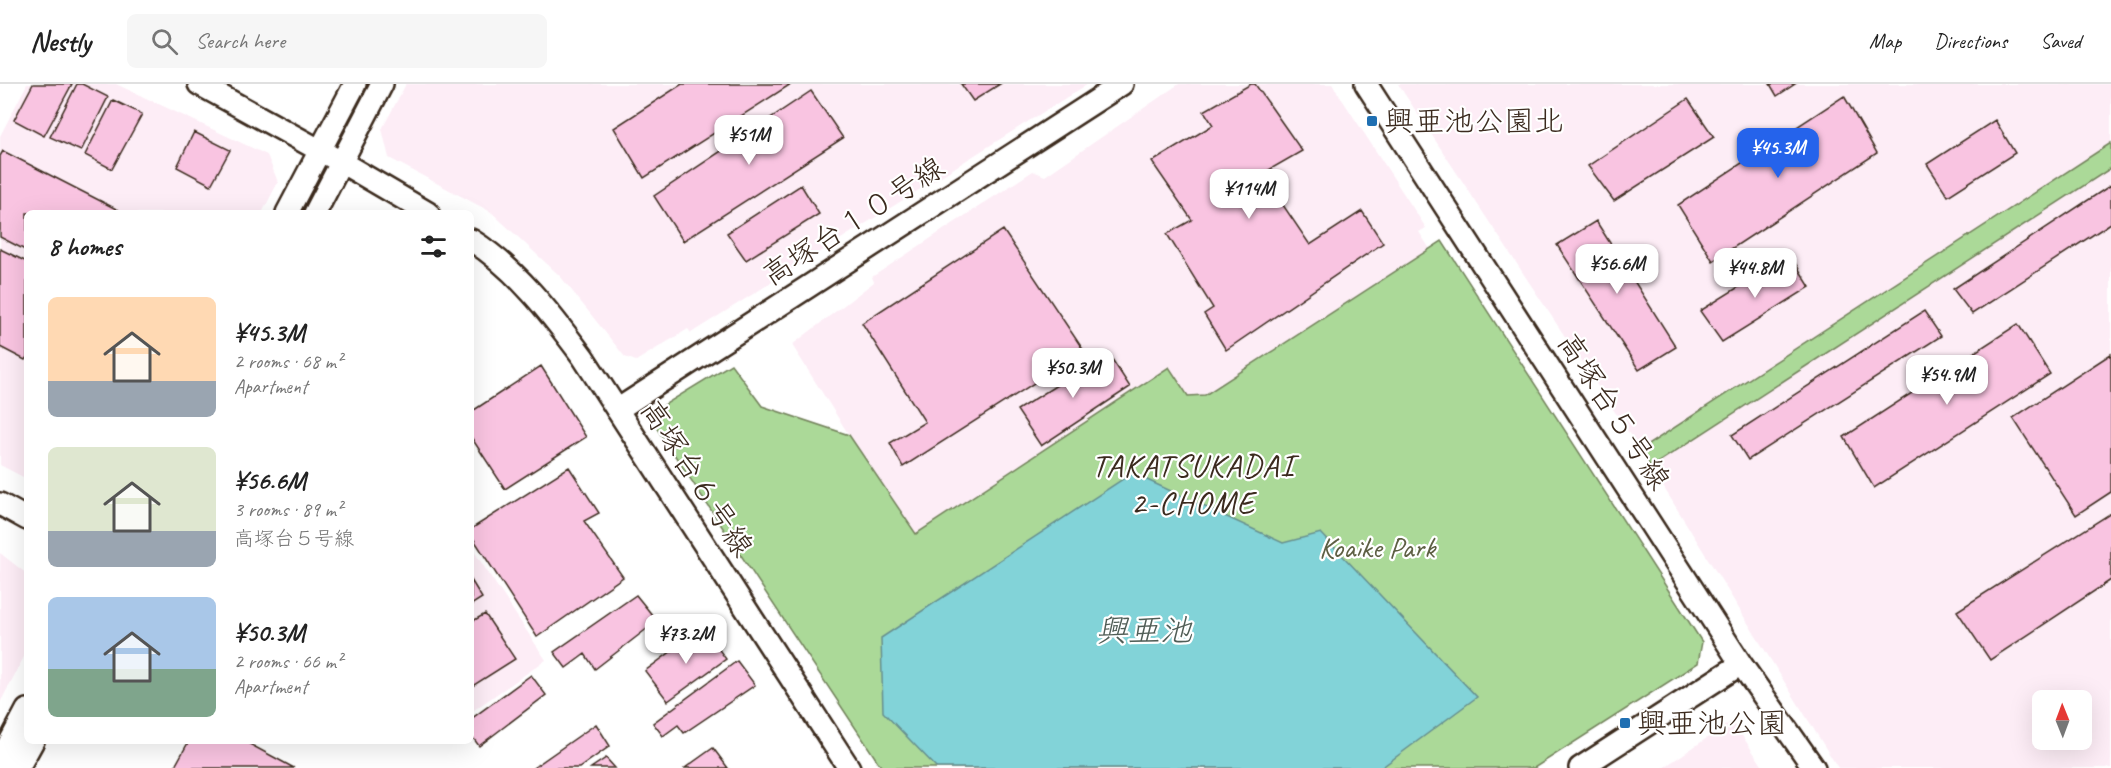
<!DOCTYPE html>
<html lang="en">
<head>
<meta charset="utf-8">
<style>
  body { margin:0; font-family:Caveat,"Klee One",sans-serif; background:#f6f6f6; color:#222; height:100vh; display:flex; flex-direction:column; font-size:22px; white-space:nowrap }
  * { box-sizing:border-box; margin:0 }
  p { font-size:20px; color:#767676 }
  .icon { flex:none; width:33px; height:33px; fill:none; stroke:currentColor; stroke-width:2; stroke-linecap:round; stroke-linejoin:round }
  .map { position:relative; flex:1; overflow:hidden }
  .side { position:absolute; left:24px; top:126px; width:450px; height:534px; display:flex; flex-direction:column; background:#fff; border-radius:9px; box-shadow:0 6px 24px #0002 }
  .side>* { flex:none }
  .needle { width:39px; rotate:359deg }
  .buttons { position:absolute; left:2032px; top:606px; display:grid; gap:12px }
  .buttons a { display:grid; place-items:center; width:60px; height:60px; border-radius:9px; background:#fff; box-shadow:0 6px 24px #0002; font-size:30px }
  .price { position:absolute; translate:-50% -51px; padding:0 14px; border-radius:12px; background:#fff; color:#222; font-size:20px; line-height:39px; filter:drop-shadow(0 2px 3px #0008) }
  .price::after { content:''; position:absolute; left:50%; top:36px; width:18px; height:14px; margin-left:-9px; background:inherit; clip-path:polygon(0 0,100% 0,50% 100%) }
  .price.active { background:#2563eb; color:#fff }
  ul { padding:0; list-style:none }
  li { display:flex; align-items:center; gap:18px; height:150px; padding:0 24px }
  li span { display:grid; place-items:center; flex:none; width:168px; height:120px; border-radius:9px; color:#555 }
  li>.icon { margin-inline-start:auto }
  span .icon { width:72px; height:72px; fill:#fffc; stroke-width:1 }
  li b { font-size:26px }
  h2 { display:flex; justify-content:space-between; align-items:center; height:72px; padding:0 24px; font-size:26px }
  header { display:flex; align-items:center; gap:36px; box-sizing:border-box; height:84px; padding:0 30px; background:#fff; border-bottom:2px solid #e0e0e0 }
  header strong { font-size:28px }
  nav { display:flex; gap:33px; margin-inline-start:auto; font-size:21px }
  .search { width:420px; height:54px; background:#f6f6f6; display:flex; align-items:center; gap:15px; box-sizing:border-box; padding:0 21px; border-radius:9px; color:#767676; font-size:22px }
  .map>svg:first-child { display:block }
</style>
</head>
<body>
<header>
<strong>Nestly</strong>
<div class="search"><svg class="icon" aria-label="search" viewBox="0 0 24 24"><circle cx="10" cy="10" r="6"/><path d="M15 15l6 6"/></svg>Search here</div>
<nav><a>Map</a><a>Directions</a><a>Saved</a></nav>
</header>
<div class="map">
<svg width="2111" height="684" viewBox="0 0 2111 684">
  <rect width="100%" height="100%" fill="#fff"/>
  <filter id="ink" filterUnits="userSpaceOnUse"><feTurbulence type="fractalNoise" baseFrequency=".0167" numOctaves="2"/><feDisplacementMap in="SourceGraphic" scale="12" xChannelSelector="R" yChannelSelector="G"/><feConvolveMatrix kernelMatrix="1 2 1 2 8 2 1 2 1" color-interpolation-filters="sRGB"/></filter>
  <g filter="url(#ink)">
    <path fill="#fdedf6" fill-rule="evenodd" d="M27,0H116L267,71L278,98L262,129H27V395L0,381V52Z
      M406,0H1088L691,249L688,245L636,277L625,273L560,192L491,128L389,74L382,45Z
      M1179,0H1332L1426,144L1419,148L1430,165L1205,311L1188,312L1169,283L916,450L849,351L792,261L874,198L872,193L1033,87L1045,92Z
      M1398,0H2111V59L1640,366Z
      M2111,84V684H1838L1651,383ZM2043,616H2082V656H2043Z
      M471,463L546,576L471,628Z
      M0,469L27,490V567L0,619Z
      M1732,637L1764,684H1663Z"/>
    <path fill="#abd998" stroke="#73825b" stroke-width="1.5" d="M2111,59V84L1651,383L1640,366Z
      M1442,157L1702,558L1698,579L1534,684H882L656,343L657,331L664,321L731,280L762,322L849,351L916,450L1169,283L1188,312L1205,311Z"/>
    <path fill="#82d3d8" stroke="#668f8e" stroke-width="1.5" d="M1132,389L1283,459L1321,449L1477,613L1381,684H937L883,628L881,554Z"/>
    <path fill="#f9c4e1" stroke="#3b2a1e" stroke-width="1.5" d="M33,0H72L44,52L14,36Z
      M77,0H82L108,13L81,67L50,53Z
      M682,0H791L644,94L614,44Z
      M961,0H1000L973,17Z
      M1251,0H1255L1302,67L1262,90L1310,161L1362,127L1383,159L1226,266L1204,230L1213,224L1167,150L1192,136L1152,78L1213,41L1204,27Z
      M1770,0H1795L1777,12Z
      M811,7L843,54L683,157L654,112Z
      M1844,12L1877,69L1713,177L1678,121Z
      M1688,15L1714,53L1614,117L1588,82Z
      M113,16L142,30L112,85L85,71Z
      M1995,36L2015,69L1948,112L1927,80Z
      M194,48L230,66L211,101L177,83Z
      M3,67L124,129H27V167L0,153V72Z
      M801,101L819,130L746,176L727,149Z
      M2111,101V139L1972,230L1953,205Z
      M1596,137L1676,263L1639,286L1557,161Z
      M1003,146L1084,267L903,383L890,359L925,338L862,239Z
      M0,165L27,178V273L25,276L0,263Z
      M1790,171L1810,203L1722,258L1700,227Z
      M1924,227L1941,252L1748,376L1732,351Z
      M2018,240L2050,290L1874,404L1844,353Z
      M1108,269L1130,303L1041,362L1017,326Z
      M2111,270V408L2076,431L2013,334Z
      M541,282L586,353L505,405L471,353V328Z
      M569,383L599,429L584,437L623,493L537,553L471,451V445Z
      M2111,429V496L1990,576L1957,527Z
      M471,496L482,514L471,521Z
      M636,511L657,537L595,585L585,570L566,584L554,568Z
      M485,530L515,575L471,603V538Z
      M703,544L726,575L668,617L645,587Z
      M737,577L755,601L684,649L678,641L663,652L653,639Z
      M531,591L546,611L479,662L471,651V635Z
      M596,640L610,662L579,684H533Z
      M189,657H244L294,684H174Z
      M713,664L728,684H685Z
      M606,674L615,684H591Z"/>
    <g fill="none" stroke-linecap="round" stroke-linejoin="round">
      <defs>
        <path id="tertiary" d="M199,0L341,78L428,129
          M1366,0L1741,580L1814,684
          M287,129L355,0
          M315,129L382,0
          M471,156C516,184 551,230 583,273L849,684
          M617,326L1122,0
          M0,420L27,435
          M0,677L27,626
          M18,684L33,657
          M1580,684L1741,580"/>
      </defs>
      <use href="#tertiary" stroke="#3b2a1e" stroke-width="26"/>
      <use href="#tertiary" stroke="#fff" stroke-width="21"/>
    </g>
  </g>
  <g fill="#1f6fb2" stroke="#fff" stroke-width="2">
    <rect x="1366" y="31" width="12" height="12" rx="3"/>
    <rect x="1619" y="633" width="12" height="12" rx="3"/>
  </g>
  <g text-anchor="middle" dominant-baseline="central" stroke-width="4.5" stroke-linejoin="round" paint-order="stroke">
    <g font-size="30" fill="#3b2a1e" stroke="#fff" text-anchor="start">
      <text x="1384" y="37">興亜池公園北</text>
      <text x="1637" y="639">興亜池公園</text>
    </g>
    <g font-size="30" fill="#3b2a1e" stroke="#fff">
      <text transform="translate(853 137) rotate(-33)">高塚台１０号線</text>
      <text transform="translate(1614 327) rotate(57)">高塚台５号線</text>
      <text transform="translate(697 394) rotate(57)">高塚台６号線</text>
    </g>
    <g font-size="30" fill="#5d5f43" stroke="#fff">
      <text x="1377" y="463">Koaike Park</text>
    </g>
    <g font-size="32" letter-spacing="1.5" fill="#3b2a1e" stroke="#fff">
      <text x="1193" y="381">TAKATSUKADAI<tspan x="1193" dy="37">2-CHOME</tspan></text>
    </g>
    <g font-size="32" font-style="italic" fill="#505d56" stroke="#fff">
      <text x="1144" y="546">興亜池</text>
    </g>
  </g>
</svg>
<div class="buttons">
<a><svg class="needle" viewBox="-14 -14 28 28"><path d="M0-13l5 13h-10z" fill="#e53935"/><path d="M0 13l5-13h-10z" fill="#767676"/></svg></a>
</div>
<b class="price" style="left:749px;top:82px">¥51M</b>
<b class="price active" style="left:1778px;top:95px">¥45.3M</b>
<b class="price" style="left:1249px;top:136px">¥114M</b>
<b class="price" style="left:1617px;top:211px">¥56.6M</b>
<b class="price" style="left:1755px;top:215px">¥44.8M</b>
<b class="price" style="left:1073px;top:315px">¥50.3M</b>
<b class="price" style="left:1947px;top:322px">¥54.9M</b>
<b class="price" style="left:686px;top:581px">¥73.2M</b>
<section class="side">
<h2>8 homes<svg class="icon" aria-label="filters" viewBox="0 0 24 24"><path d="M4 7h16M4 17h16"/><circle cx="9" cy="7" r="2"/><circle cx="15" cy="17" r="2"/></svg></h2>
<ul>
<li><span style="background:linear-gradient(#ffd9b3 70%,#9aa5b1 0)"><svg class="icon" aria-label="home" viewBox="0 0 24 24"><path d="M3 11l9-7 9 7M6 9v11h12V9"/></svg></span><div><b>¥45.3M</b><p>2 rooms · 68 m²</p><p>Apartment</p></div></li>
<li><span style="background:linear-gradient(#dfe7d0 70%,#9aa5b1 0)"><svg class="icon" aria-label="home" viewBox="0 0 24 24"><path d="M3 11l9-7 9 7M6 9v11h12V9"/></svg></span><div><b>¥56.6M</b><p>3 rooms · 89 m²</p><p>高塚台５号線</p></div></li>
<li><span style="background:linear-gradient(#a9c7e8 60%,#7fa58c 0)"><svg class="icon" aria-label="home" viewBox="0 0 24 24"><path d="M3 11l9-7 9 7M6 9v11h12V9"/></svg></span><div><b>¥50.3M</b><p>2 rooms · 66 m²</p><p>Apartment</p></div></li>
</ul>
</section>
</div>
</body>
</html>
